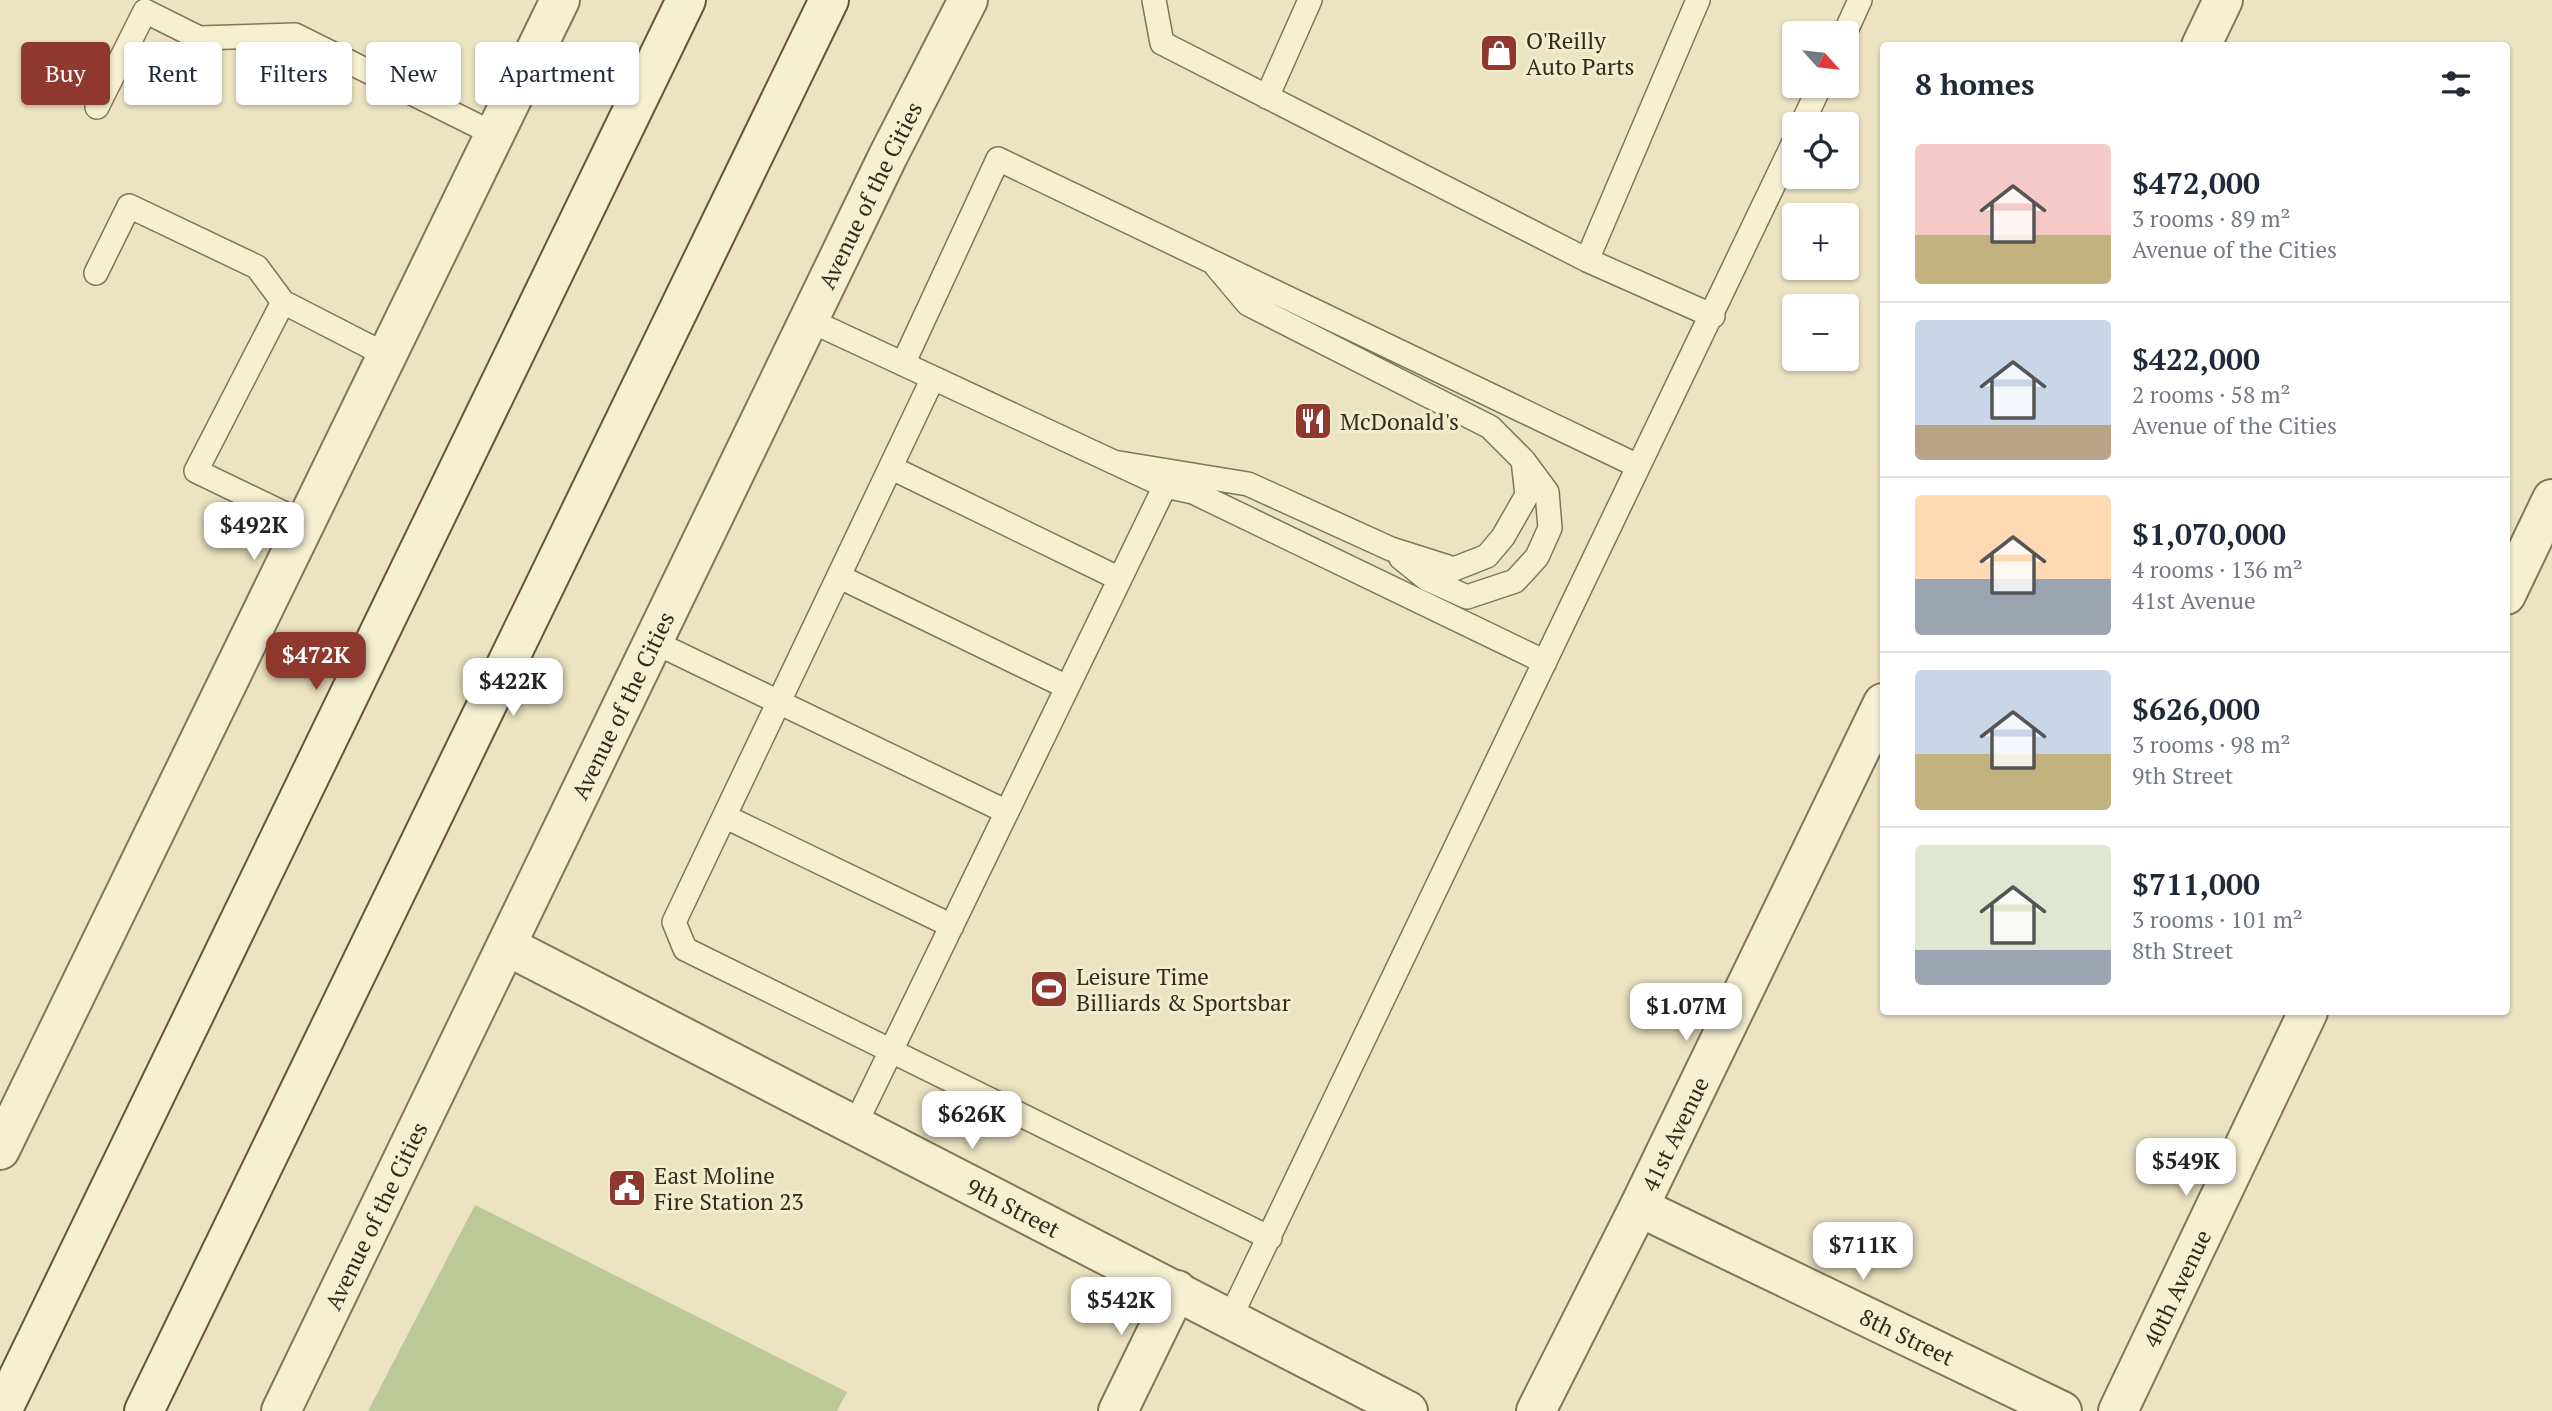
<!DOCTYPE html>
<html lang="en">
<head>
<meta charset="utf-8">
<style>
  body { margin:0; font-family:"PT Serif",serif; background:#f6f6f7; color:#1f2937; height:100vh; display:flex; flex-direction:column; font-size:26px; white-space:nowrap }
  * { box-sizing:border-box; margin:0 }
  p { font-size:23px; color:#747a83 }
  .icon { flex:none; width:38px; height:38px; fill:none; stroke:currentColor; stroke-width:2; stroke-linecap:round; stroke-linejoin:round }
  .map { position:relative; flex:1; overflow:hidden }
  .panel { position:absolute; left:1880px; top:42px; width:630px; height:973px; display:flex; flex-direction:column; background:#fff; border-radius:7px; box-shadow:0 2px 5px #0004 }
  .panel>* { flex:none }
  .hud { position:absolute; left:21px; top:42px; width:665px; height:63px; display:flex; gap:14px }
  .needle { width:46px; rotate:117deg }
  .controls { position:absolute; left:1782px; top:21px; display:grid; gap:14px }
  .controls a { display:grid; place-items:center; width:77px; height:77px; border-radius:7px; background:#fff; box-shadow:0 2px 5px #0004; font-size:35px }
  .price { position:absolute; translate:-50% -60px; padding:0 16px; border-radius:14px; background:#fff; color:#222; font-size:23px; line-height:46px; filter:drop-shadow(0 2px 4px #0008) }
  .price::after { content:''; position:absolute; left:50%; top:42px; width:21px; height:16px; margin-left:-10px; background:inherit; clip-path:polygon(0 0,100% 0,50% 100%) }
  .price.on { background:#8e382e; color:#fff }
  ul { padding:0; list-style:none }
  li { display:flex; align-items:center; gap:21px; height:175px; padding:0 35px }
  li+li { border-top:2px solid #e0e1e3 }
  li span { display:grid; place-items:center; flex:none; width:196px; height:140px; border-radius:7px; color:#555 }
  li>.icon { margin-inline-start:auto }
  span .icon { width:84px; height:84px; fill:#fffc; stroke-width:1 }
  li b { font-size:30px }
  h2 { display:flex; justify-content:space-between; align-items:center; height:84px; padding:0 35px; font-size:30px }
  .tag { padding:0 24px; border-radius:7px; background:#fff; box-shadow:0 2px 5px #0004; font-size:24px; line-height:63px }
  .tag.on { background:#8e382e; color:#fff }
  .map>svg:first-child { display:block }
</style>
</head>
<body>
<div class="map">
<svg width="2552" height="1411" viewBox="0 0 2552 1411">
  <rect width="100%" height="100%" fill="#ebe3c1"/>
  <path fill="#bcc896" d="M475,1205L847,1392L837,1411H368Z"/>
  <g fill="none" stroke-linecap="round" stroke-linejoin="round">
    <defs>
      <path id="service" d="M1154,0L1162,43L1587,260L1713,316
        M1845,33L1860,0
        M1267,97L1310,0
        M97,107L145,11L199,38L295,35L496,135
        M1802,124L1820,86
        M1587,260L1698,0
        M96,273L129,206L257,267L283,302
        M809,320L1165,486L1193,492L1545,662
        M903,364L998,159L1638,466
        M933,378L674,922L685,949L1270,1238
        M1113,462L1248,484L1391,549L1454,569L1487,556L1503,537L1527,495L1523,460L1490,427L1248,304L1216,266
        M892,468L1120,579
        M306,524L196,471L283,302L388,356
        M1401,558L1427,579L1467,597L1515,581L1537,557L1550,528L1547,492L1524,461
        M840,577L1067,687
        M654,642L1007,812
        M726,817L952,926
        M855,1125L1165,486
        M1230,1318L1794,142"/>
      <g id="minor">
        <path d="M2201,46L2223,0"/>
        <path d="M2506,595L2552,499"/>
        <path id="s1" d="M507,946L1408,1411"/>
        <path id="s2" d="M1639,1207L2062,1411"/>
        <path d="M1118,1411L1177,1290"/>
        <path id="s3" d="M1536,1411L1639,1207L1883,703"/>
        <path id="s4" d="M2118,1411L2308,1012"/>
      </g>
      <g id="tertiary">
        <path d="M0,1150L560,0"/>
        <path id="s5" d="M281,1411L888,156L968,0"/>
      </g>
      <path id="secondary" d="M2,1411L686,0
        M144,1411L829,0"/>
    </defs>
    <use href="#service" stroke="#83745a" stroke-width="26"/>
    <use href="#minor" stroke="#83745a" stroke-width="42"/>
    <use href="#tertiary" stroke="#83745a" stroke-width="42"/>
    <use href="#secondary" stroke="#65553d" stroke-width="42"/>
    <use href="#service" stroke="#f6f0d3" stroke-width="23"/>
    <use href="#minor" stroke="#f6f0d3" stroke-width="38"/>
    <use href="#tertiary" stroke="#f6f0d3" stroke-width="38"/>
    <use href="#secondary" stroke="#f6f0d3" stroke-width="38"/>
  </g>
  <defs>
    <symbol id="shop-square" viewBox="-11 -11 22 22"><rect x="-9" y="-9" width="18" height="18" rx="4" fill="#8e382e" stroke="#f3edd0"/><path d="M-5-2.5h2.3a2.7 3.5 0 0 1 5.4 0H5L5.5 6h-11ZM-1.5-2.5h3a1.5 2.3 0 0 0-3 0Z" fill="#fff"/></symbol>
    <symbol id="restaurant-square" viewBox="-11 -11 22 22"><rect x="-9" y="-9" width="18" height="18" rx="4" fill="#8e382e" stroke="#f3edd0"/><path d="M-5-6h1v4h1v-4h1v4h1v-4h1v5L-1.5 .5V6h-2V.5L-5-1ZM5-6V6H3V1.5H1.5Q1.5-4 5-6Z" fill="#fff"/></symbol>
    <symbol id="stadium-square" viewBox="-11 -11 22 22"><rect x="-9" y="-9" width="18" height="18" rx="4" fill="#8e382e" stroke="#f3edd0"/><path d="M0-5a6.5 5 0 1 0 0 10a6.5 5 0 1 0 0-10ZM-3.5-1.8h7v3.6h-7Z" fill="#fff"/></symbol>
    <symbol id="civic-square" viewBox="-11 -11 22 22"><rect x="-9" y="-9" width="18" height="18" rx="4" fill="#8e382e" stroke="#f3edd0"/><path d="M-.6-6.5H3V-4.5H.6V-3L4-1V1h2V6H-6V1h2V-1L-.6-3ZM-1.2 2.5V6h2.4V2.5Z" fill="#fff"/></symbol>
  </defs>
  <g fill-rule="evenodd">
    <use href="#shop-square" x="1477" y="31" width="44" height="44"/>
    <use href="#restaurant-square" x="1291" y="399" width="44" height="44"/>
    <use href="#stadium-square" x="1027" y="967" width="44" height="44"/>
    <use href="#civic-square" x="605" y="1166" width="44" height="44"/>
  </g>
  <g text-anchor="middle" dominant-baseline="central" stroke-width="6" stroke-linejoin="round" paint-order="stroke">
    <g font-size="23" fill="#342b1d" stroke="#f3edd0" text-anchor="start">
      <text x="1526" y="40">O'Reilly<tspan x="1526" dy="26">Auto Parts</tspan></text>
      <text x="1340" y="421">McDonald's</text>
      <text x="1076" y="976">Leisure Time<tspan x="1076" dy="26">Billiards &amp; Sportsbar</tspan></text>
      <text x="654" y="1175">East Moline<tspan x="654" dy="26">Fire Station 23</tspan></text>
    </g>
    <g font-size="23" fill="#342b1d" stroke="#f3edd0">
      <text stroke="none"><textPath href="#s5" startOffset="1351">Avenue of the Cities</textPath></text>
      <text stroke="none"><textPath href="#s5" startOffset="784">Avenue of the Cities</textPath></text>
      <text stroke="none"><textPath href="#s3" startOffset="310">41st Avenue</textPath></text>
      <text stroke="none"><textPath href="#s1" startOffset="570">9th Street</textPath></text>
      <text stroke="none"><textPath href="#s5" startOffset="217">Avenue of the Cities</textPath></text>
      <text stroke="none"><textPath href="#s4" startOffset="136">40th Avenue</textPath></text>
      <text stroke="none"><textPath href="#s2" startOffset="298">8th Street</textPath></text>
    </g>
  </g>
</svg>
<div class="controls">
<a><svg class="needle" viewBox="-14 -14 28 28"><path d="M0-13l5 13h-10z" fill="#e53935"/><path d="M0 13l5-13h-10z" fill="#747a83"/></svg></a>
<a><svg class="icon" aria-label="locate" viewBox="0 0 24 24"><circle cx="12" cy="12" r="6"/><path d="M12 2v4M12 18v4M2 12h4M18 12h4"/></svg></a>
<a>+</a>
<a>−</a>
</div>
<b class="price" style="left:254px;top:562px">$492K</b>
<b class="price on" style="left:316px;top:692px">$472K</b>
<b class="price" style="left:513px;top:718px">$422K</b>
<b class="price" style="left:1686px;top:1043px">$1.07M</b>
<b class="price" style="left:972px;top:1151px">$626K</b>
<b class="price" style="left:2186px;top:1198px">$549K</b>
<b class="price" style="left:1863px;top:1282px">$711K</b>
<b class="price" style="left:1121px;top:1337px">$542K</b>
<div class="hud">
<a class="tag on">Buy</a>
<a class="tag">Rent</a>
<a class="tag">Filters</a>
<a class="tag">New</a>
<a class="tag">Apartment</a>
</div>
<section class="panel">
<h2>8 homes<svg class="icon" aria-label="filters" viewBox="0 0 24 24"><path d="M4 7h16M4 17h16"/><circle cx="9" cy="7" r="2"/><circle cx="15" cy="17" r="2"/></svg></h2>
<ul>
<li><span style="background:linear-gradient(#f6c9c9 65%,#c2b280 0)"><svg class="icon" aria-label="home" viewBox="0 0 24 24"><path d="M3 11l9-7 9 7M6 9v11h12V9"/></svg></span><div><b>$472,000</b><p>3 rooms · 89 m²</p><p>Avenue of the Cities</p></div></li>
<li><span style="background:linear-gradient(#c9d6e8 75%,#b9a48a 0)"><svg class="icon" aria-label="home" viewBox="0 0 24 24"><path d="M3 11l9-7 9 7M6 9v11h12V9"/></svg></span><div><b>$422,000</b><p>2 rooms · 58 m²</p><p>Avenue of the Cities</p></div></li>
<li><span style="background:linear-gradient(#ffd9b3 60%,#9aa5b1 0)"><svg class="icon" aria-label="home" viewBox="0 0 24 24"><path d="M3 11l9-7 9 7M6 9v11h12V9"/></svg></span><div><b>$1,070,000</b><p>4 rooms · 136 m²</p><p>41st Avenue</p></div></li>
<li><span style="background:linear-gradient(#c9d6e8 60%,#c2b280 0)"><svg class="icon" aria-label="home" viewBox="0 0 24 24"><path d="M3 11l9-7 9 7M6 9v11h12V9"/></svg></span><div><b>$626,000</b><p>3 rooms · 98 m²</p><p>9th Street</p></div></li>
<li><span style="background:linear-gradient(#dfe7d0 75%,#9aa5b1 0)"><svg class="icon" aria-label="home" viewBox="0 0 24 24"><path d="M3 11l9-7 9 7M6 9v11h12V9"/></svg></span><div><b>$711,000</b><p>3 rooms · 101 m²</p><p>8th Street</p></div></li>
</ul>
</section>
</div>
</body>
</html>
